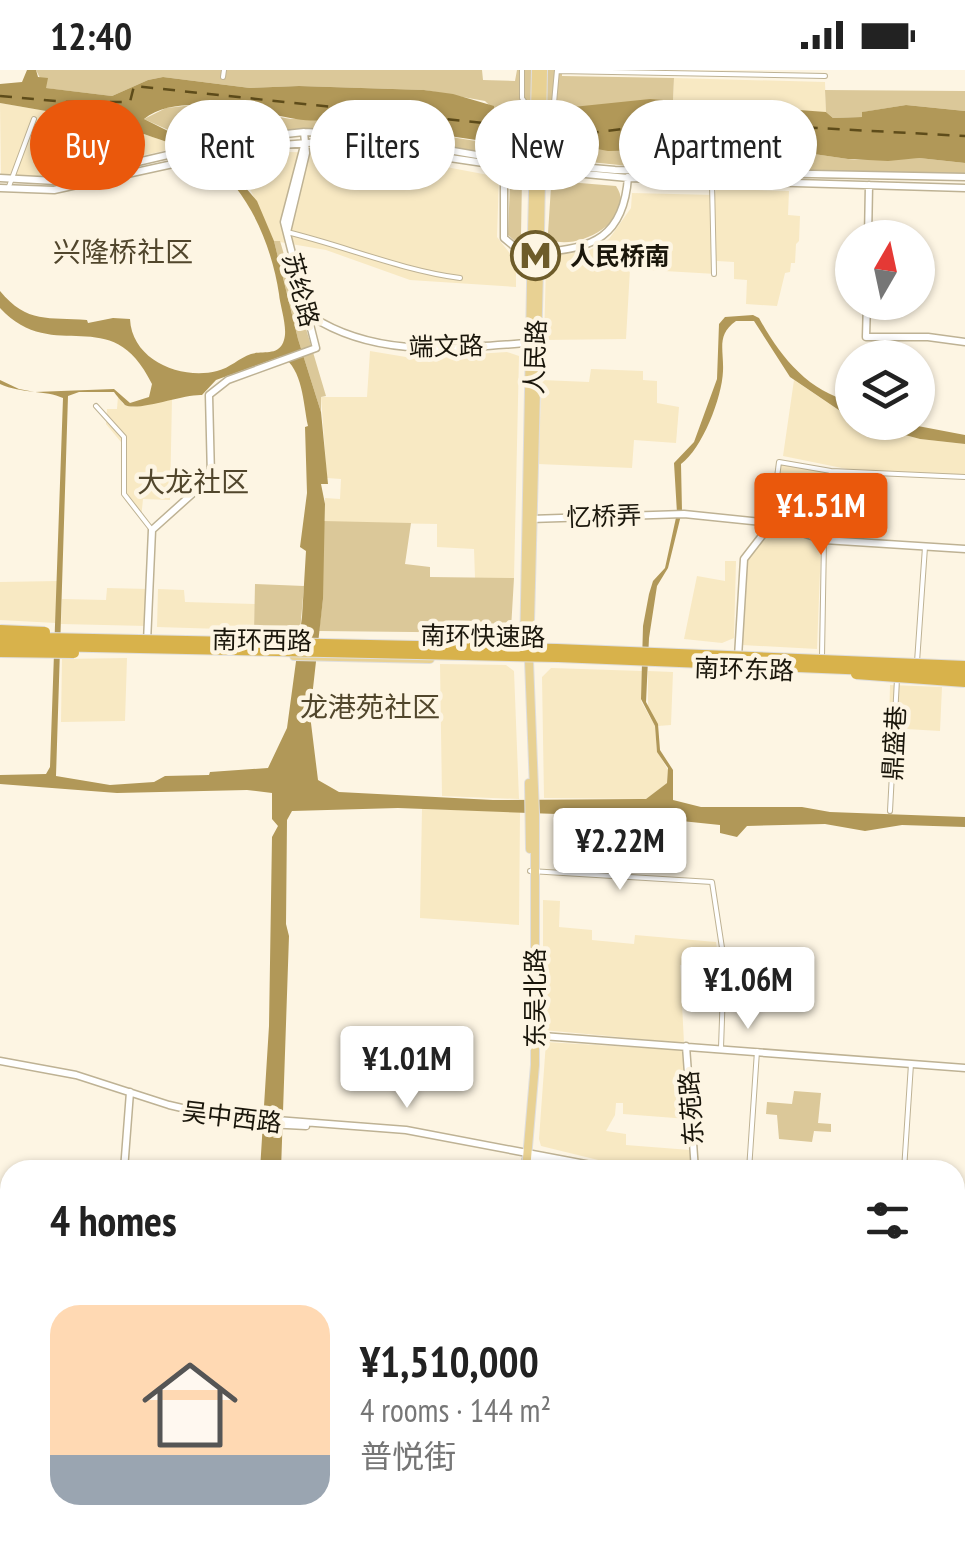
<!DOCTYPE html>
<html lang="en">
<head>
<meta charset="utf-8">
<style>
  body { margin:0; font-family:"PT Sans Narrow","Noto Sans SC",sans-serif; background:#f6f6f6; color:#222; height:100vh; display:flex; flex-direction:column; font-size:38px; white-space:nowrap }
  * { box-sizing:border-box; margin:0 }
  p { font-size:32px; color:#767676 }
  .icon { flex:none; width:55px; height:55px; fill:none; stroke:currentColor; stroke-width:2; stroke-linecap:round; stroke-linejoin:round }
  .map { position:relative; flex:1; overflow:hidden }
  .panel { position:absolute; left:0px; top:1090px; width:965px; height:390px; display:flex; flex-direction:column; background:#fff; border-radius:30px 30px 0 0; box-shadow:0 2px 8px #0004 }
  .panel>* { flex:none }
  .banner { position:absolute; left:30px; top:30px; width:905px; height:90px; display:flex; gap:20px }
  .needle { width:65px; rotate:9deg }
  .controls { position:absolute; left:835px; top:150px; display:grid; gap:20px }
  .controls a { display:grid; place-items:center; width:100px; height:100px; border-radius:50%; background:#fff; box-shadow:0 2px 8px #0004; font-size:50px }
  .price { position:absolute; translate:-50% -85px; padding:0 22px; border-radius:10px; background:#fff; color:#222; font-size:32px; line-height:65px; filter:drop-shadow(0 2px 5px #0008) }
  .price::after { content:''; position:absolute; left:50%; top:60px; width:30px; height:22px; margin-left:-15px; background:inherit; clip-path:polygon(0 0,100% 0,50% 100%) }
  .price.selected { background:#ea580c; color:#fff }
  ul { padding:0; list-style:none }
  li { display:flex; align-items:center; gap:30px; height:250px; padding:0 50px }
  li span { display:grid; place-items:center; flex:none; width:280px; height:200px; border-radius:30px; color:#555 }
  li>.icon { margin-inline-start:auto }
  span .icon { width:120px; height:120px; fill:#fffc; stroke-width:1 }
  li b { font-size:42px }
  h2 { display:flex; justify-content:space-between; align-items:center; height:120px; padding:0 50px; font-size:42px }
  .chip { padding:0 35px; border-radius:45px; background:#fff; box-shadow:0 2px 8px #0004; font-size:35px; line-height:90px }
  .chip.selected { background:#ea580c; color:#fff }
  .status { display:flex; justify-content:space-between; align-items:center; height:70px; padding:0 50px; background:#fff; direction:ltr }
  .status svg { height:28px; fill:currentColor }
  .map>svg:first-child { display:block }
</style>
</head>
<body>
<div class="status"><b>12:40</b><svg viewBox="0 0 49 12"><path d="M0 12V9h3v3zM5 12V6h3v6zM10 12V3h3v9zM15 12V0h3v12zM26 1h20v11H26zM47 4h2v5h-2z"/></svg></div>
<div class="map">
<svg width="965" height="1480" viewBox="0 0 965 1480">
  <rect width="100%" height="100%" fill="#fdf5e3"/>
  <path fill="#f8e9c3" d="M674,8L825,12L826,42L778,41L673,30Z
    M0,33L92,49L95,53L120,58L122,54L141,66L144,64L181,77L47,107L1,104Z
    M284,82L372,83L499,107L497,167L516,191V217L410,210L326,180L274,171L251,121L224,91Z
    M716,119L789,121L788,145L800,146L799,171L796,174L795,193H791L790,202L785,203L777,236L746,234L747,210L734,209V192L717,191L716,204L630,199L626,269L544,270L546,196L550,186L588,181L609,169L631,138L632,123L715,125Z
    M370,281L412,288L507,282L519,286L514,508H475L474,479L437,477V454L325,452V428L340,429L341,409L327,408L321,327H367Z
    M591,299L643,301V310L657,311V333L679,337L676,373L634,370L632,398L538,394L542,310L589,312Z
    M794,310L852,349V352L920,369L965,374V406L847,399L783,386Z
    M118,326L123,334L132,337L172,328L170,430L143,429L141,449L125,430L126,378L106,354L107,339H117Z
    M781,393L828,402L820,463L773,445Z
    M773,457L817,471L821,475L817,579L742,575L747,487Z
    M725,491H736L734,568L722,573L684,569L697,506L725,511Z
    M58,511L56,553L0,550V512Z
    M107,518L149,519L147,556L61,554L62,529L106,530Z
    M158,519L184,520L185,532L255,534L254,560L157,557Z
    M127,588L125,651L61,652L62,589Z
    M440,594L506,595L514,601L519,729L442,726Z
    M551,598L642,601L641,631L655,656L657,681L668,700L667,713L646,729L544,728L542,607Z
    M648,601L673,602L671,655L658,656L648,637Z
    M890,615L942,617L940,661L889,658Z
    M422,739L520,742L519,855L420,848Z
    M543,830L560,831L559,857L592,860V870L634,874L635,865L716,872L720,898L680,895L684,973L543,960Z
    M546,972L682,980L688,1049L623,1044V1033H616L615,1045L606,1061L626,1064V1075L690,1080L691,1100H639L541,1076L539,1069Z
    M955,1339L965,1340V1448L955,1447Z"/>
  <path fill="#dbc899" d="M36,0H482L483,10L515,11L517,0H562V6L674,8L673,30L564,38V45L493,39L485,31L424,20L299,16L250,18L163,7L148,10L112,26L45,18Z
    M825,20L965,21V41L906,35L863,42L862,47L833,48L826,42Z
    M203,34L291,49H366L375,51V55L495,74H524V84L489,83L332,59L244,63L199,74L144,49L166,38Z
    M565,73L616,81H684L706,77L730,79L733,83L800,82L855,90L919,88L965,93V104L629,96L551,88V74Z
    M514,107L522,108L521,166L515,171L508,165L510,112Z
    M556,111L616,116C638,148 580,181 551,170L548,163L551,117Z
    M274,171H280L326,326L321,327V342L298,269Z
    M323,451L411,453L405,494L430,497V507L514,508L511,559L506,563L319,561L323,529Z
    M255,514L304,516L300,561L254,560Z
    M794,1021L821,1023L818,1053L831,1054V1062L814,1061L812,1072L779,1069L777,1045L766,1044L767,1032L792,1034Z
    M773,1470L921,1476L924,1479L771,1480Z"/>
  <path fill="#b19858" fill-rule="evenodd" d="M27,0H36L38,7L48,8L46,18L112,26L148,10L163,7L250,18L299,16L424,20L453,24L494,36V39L563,45V38L650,29L826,42L833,48L862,47V42L906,35L965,41V93L919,88L888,91L848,89L800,82L732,83L729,79L706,77L699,82L692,80L608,81L565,73L510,75L375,55V51L366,49C343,48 318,53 296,49C255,42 179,21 144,49L218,86L257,131L274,171L298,269L321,342L328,414H321L325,434L323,529L310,645L318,710L339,722L493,730L640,729H646L667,713L668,698L657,682L655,656L641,629L643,556L649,524L653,511L665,498L677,443L674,393L694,372L717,309L719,254L725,247L753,245L759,248C780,286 807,321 852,332V349L790,307L754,251H736C716,265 724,280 723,301C722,328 702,379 681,394L682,441L668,498L657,516L649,568L646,632L658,654L660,680L673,700V730L701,737H802L830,742L965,747V757L902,755L865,761L825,754L747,756L737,767L720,763V755L643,747L642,752L557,744L398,738L292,741L287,750L286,854L289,866L281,1100H260L269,956L272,767L278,756L272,749V723L247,720L117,723L0,714V705L46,704L50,697L63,328C46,320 22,324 0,314V310L19,319L35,322L114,319L130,333L149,327L152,314C111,229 55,297 0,238V221C27,254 49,247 87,250L88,253L113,248L130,249C132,291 182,310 217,301C230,298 239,288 251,284C263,280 279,287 284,270C288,258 280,236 279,224C272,177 249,119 208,91C189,78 166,72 144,64L141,66L123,55L121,58L95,53L92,49L0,33V14L22,12ZM282,286C303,300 303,332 308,356L305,357L307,423L300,477L306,481L302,547L287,658L268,698L210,702L209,705L165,706L154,712L110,715L56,706L68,326L79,322H114C115,324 124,334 125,335C138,342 183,324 202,325L216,310Z
    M860,353H902L965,365V374L920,369Z"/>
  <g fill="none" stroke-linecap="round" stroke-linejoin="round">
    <path stroke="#5e4c1a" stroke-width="2.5" stroke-dasharray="12 10" stroke-linecap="butt" d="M0,26L67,32H130L134,16L530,58
      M543,59L582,64L687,51L965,66"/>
    <defs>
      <path id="street" d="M522,0V28L526,34L535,35
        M557,1L825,6
        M223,7L224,0
        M545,35L554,33L557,0
        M712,113L714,204
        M8,119L34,49
        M287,162C345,176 400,200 460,208
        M96,336L124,367V424L152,460
        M771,453L779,392L831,401L965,407
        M822,586L824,470L831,401
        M917,592L925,477
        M890,741L897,609
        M530,801L712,812L724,891L721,978
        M749,1100L757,981
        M904,1100L911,994"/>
      <path id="secondary" d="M504,96V168L516,178L531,182
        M0,108L56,111L232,70L304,62L361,65L511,91L615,100L965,107
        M0,118L54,120L246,78L320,72L362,75L511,97L628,108L965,118
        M287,162L306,83L304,62
        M868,168L869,115
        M539,182C593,180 624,166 628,107
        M867,232L866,267H928L965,272
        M311,246C377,289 454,278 528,273
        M530,449L684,444L771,453L824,470L965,479
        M147,572L152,460L211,407L209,325L228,310L316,278L284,152L305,72
        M738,587L744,489L771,454
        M529,965L965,998
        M686,976L695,1100
        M0,991L76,1005L169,1035L212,1045L406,1060L617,1100
        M249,1053L306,1056
        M526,1089L586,1100
        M124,1100L130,1022
        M955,1147L965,1148
        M955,1153L965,1154
        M955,1467H965
        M940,1470L965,1472
        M96,1480L98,1470
        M691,1480L692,1470
        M926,1480V1470"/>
      <path id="primary" d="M524,584L532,163
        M294,586L430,589
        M529,713L530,779
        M526,1100L535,995V744L529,591L540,162
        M0,1373L10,1374
        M512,1480V1470"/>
    </defs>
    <use href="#street" stroke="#beb294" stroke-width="6"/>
    <use href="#secondary" stroke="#beb294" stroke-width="9"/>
    <use href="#primary" stroke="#dfdedd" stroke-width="10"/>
    <use href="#street" stroke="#fff" stroke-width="4"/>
    <use href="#secondary" stroke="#fff" stroke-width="6"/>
    <use href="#primary" stroke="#e8d193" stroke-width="8"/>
    <defs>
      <path id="primary-bridge" d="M540,162L543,0
        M532,163L536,0"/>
      <path id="highway-bridge" d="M0,560L45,562
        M0,567L557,579L965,596
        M0,575L558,587L965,604
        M0,582L74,583
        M856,604L965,612"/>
    </defs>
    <use href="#primary-bridge" stroke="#dfdedd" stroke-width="10" stroke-linecap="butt"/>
    <use href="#highway-bridge" stroke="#dfdedd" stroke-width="12" stroke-linecap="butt"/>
    <use href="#primary-bridge" stroke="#e8d193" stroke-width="8"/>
    <use href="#highway-bridge" stroke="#d8b24b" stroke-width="10"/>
  </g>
  <defs>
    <symbol id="metro-ring" viewBox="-11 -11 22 22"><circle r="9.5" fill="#fdf5e3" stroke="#6e5c2a" stroke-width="1.5"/><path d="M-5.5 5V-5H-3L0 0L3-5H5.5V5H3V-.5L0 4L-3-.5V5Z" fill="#6e5c2a"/></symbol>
  </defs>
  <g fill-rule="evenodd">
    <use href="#metro-ring" x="508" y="158" width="55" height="55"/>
  </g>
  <g text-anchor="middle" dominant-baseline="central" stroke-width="9" stroke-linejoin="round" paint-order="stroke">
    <g font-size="25" font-weight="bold" fill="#1a160b" stroke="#fdf5e3" text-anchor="start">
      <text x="570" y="186">人民桥南</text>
    </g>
    <g font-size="25" fill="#1a160b" stroke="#fdf5e3">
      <text transform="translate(301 220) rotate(75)">苏纶路</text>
      <text transform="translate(446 276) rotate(-1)">端文路</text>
      <text transform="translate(535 287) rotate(-88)">人民路</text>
      <text transform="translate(604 446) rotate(-2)">忆桥弄</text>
      <text transform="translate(483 566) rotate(1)">南环快速路</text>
      <text transform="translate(262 570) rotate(1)">南环西路</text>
      <text transform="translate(744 599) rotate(2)">南环东路</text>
      <text transform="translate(894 673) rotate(-87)">鼎盛巷</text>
      <text transform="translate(535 928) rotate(-90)">东吴北路</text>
      <text transform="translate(691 1038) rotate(-94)">东苑路</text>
      <text transform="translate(232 1047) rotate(7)">吴中西路</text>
    </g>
    <g font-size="28" fill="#51462c" stroke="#fdf5e3">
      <text x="123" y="181">兴隆桥社区</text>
      <text x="193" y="411">大龙社区</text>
      <text x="370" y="636">龙港苑社区</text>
    </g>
  </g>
</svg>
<div class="controls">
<a><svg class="needle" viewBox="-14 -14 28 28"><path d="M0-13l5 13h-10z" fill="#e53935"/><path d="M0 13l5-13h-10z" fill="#767676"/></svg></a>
<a><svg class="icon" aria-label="layers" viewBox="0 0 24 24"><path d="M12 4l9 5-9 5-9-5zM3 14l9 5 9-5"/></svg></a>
</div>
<b class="price selected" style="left:821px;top:488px">¥1.51M</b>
<b class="price" style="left:620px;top:823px">¥2.22M</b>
<b class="price" style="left:748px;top:962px">¥1.06M</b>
<b class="price" style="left:407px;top:1041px">¥1.01M</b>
<div class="banner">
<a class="chip selected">Buy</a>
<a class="chip">Rent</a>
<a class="chip">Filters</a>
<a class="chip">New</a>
<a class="chip">Apartment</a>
</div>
<section class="panel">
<h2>4 homes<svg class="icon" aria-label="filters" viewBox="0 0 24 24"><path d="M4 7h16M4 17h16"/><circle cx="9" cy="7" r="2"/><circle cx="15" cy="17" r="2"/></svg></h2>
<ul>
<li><span style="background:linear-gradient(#ffd9b3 75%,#9aa5b1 0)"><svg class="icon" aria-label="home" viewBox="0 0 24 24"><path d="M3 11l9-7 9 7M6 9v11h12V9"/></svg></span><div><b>¥1,510,000</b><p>4 rooms · 144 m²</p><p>普悦街</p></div></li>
</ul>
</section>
</div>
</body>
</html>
